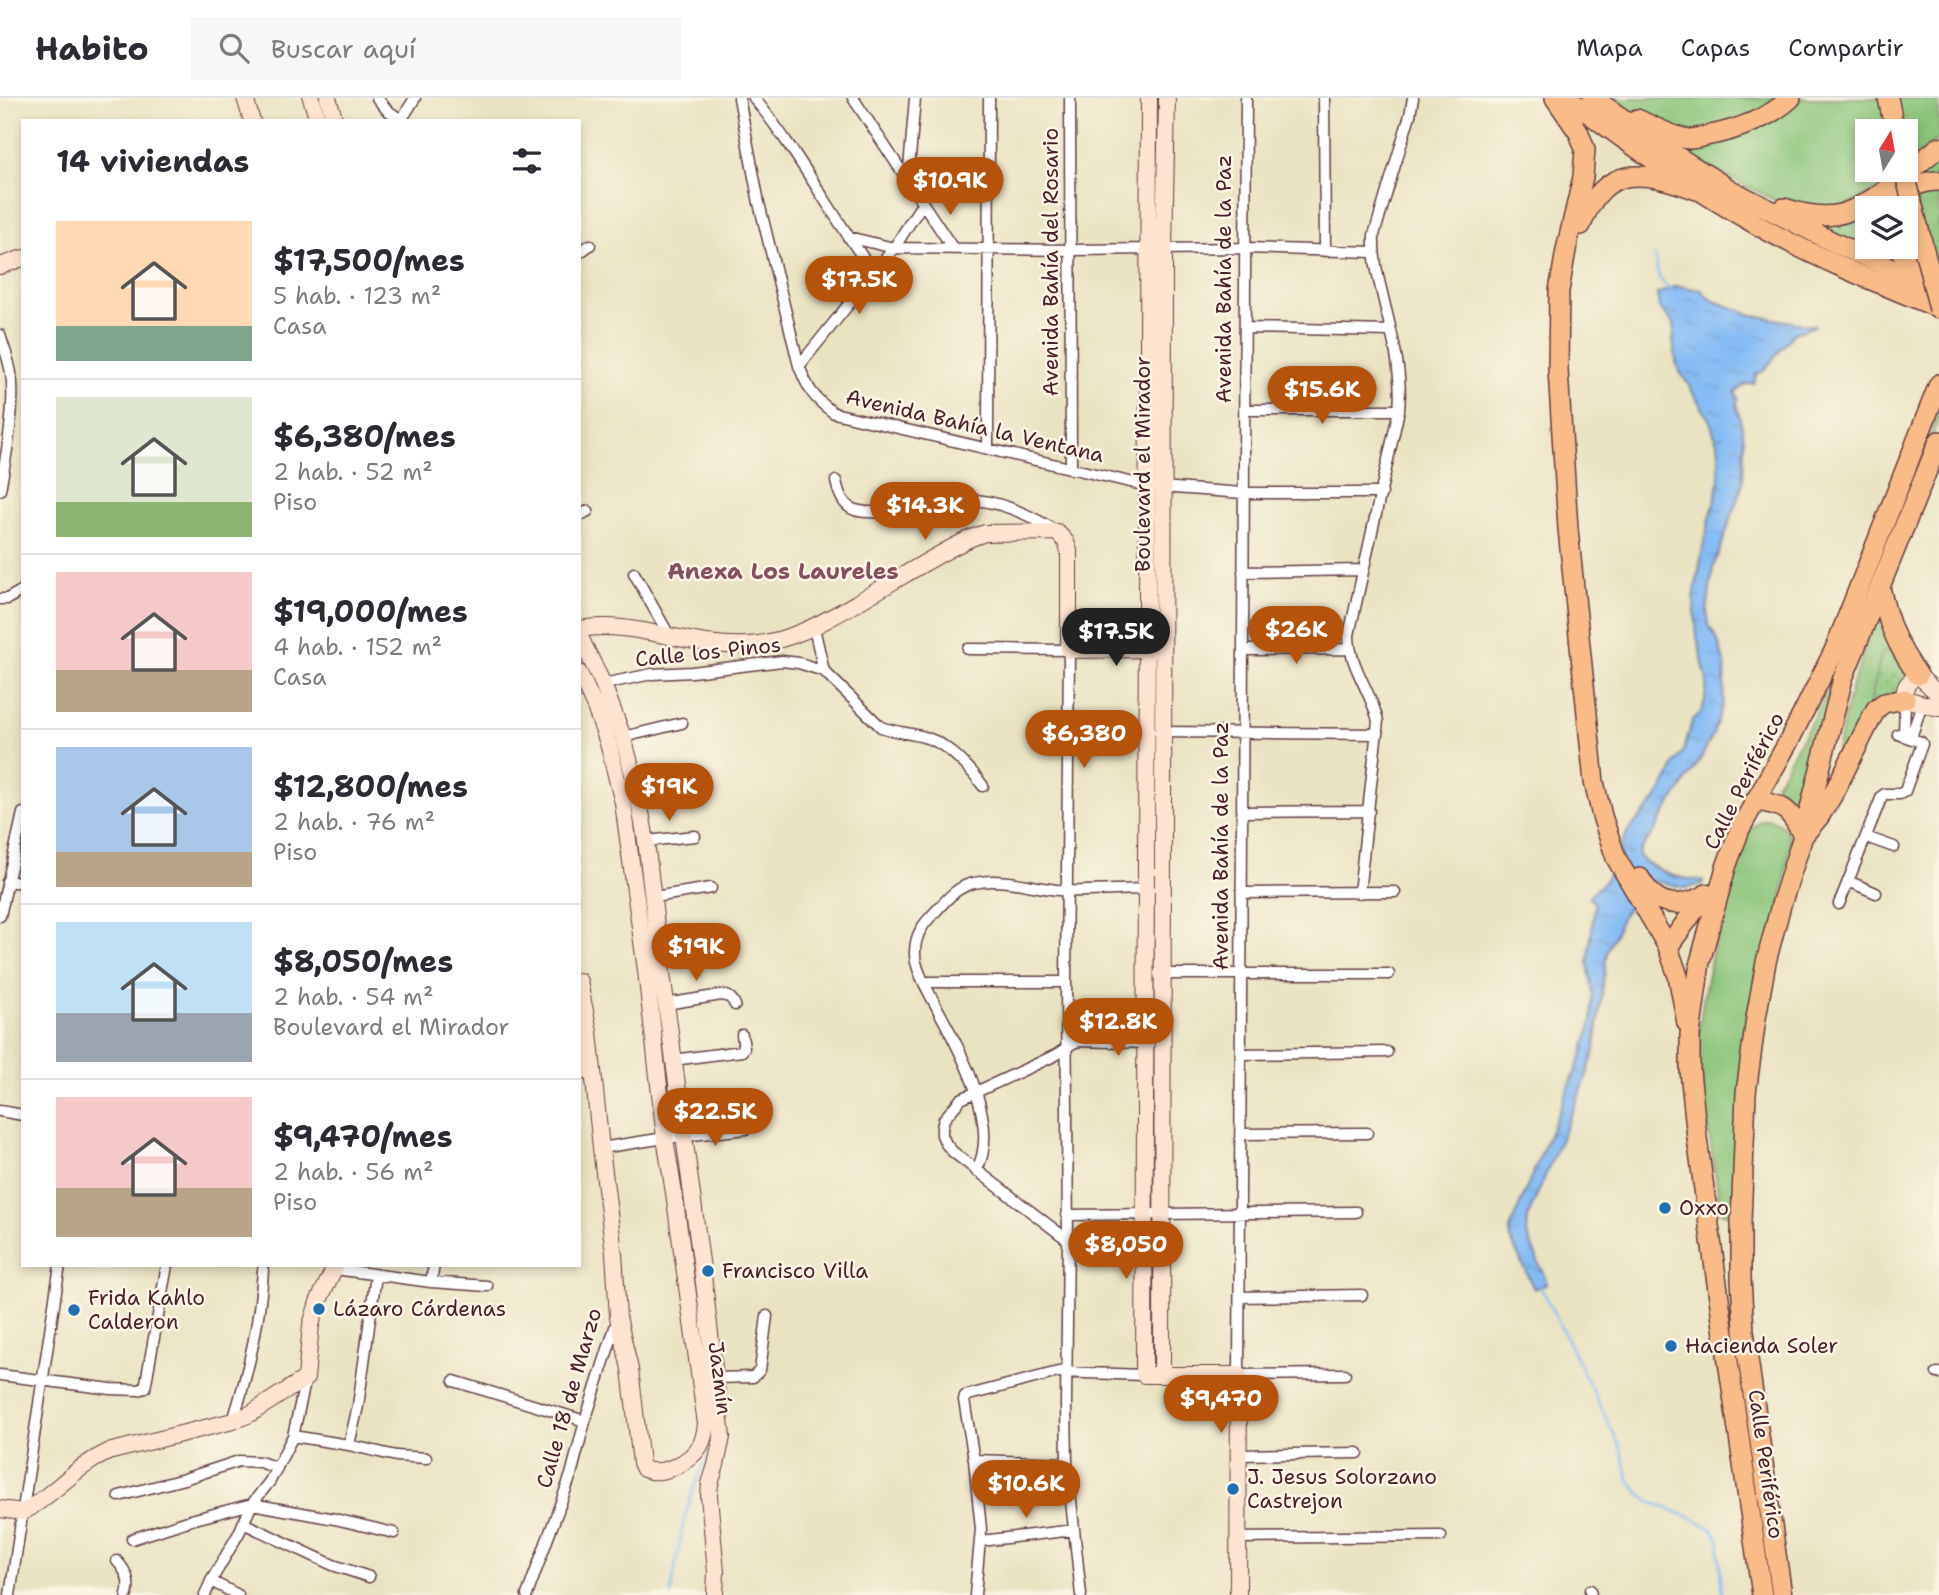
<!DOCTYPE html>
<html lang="es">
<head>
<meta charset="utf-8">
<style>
  body { margin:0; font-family:"Shantell Sans",sans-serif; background:#f7f7f7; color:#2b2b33; height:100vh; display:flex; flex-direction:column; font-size:26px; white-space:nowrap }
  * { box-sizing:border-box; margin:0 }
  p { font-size:23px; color:#7c7c81 }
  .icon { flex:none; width:38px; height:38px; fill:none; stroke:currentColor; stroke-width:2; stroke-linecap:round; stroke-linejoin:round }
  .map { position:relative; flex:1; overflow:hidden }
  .panel { position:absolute; left:21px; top:21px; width:560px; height:1148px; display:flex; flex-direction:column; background:#fff; border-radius:0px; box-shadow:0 4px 10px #0003 }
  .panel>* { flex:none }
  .needle { width:46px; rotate:11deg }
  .fabs { position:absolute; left:1855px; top:21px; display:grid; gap:14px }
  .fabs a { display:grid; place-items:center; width:63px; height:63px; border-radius:0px; background:#fff; box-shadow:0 4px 10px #0003; font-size:35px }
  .price { position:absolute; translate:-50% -60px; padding:0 16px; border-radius:24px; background:#b45309; color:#fff; font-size:23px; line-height:46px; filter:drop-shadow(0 2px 4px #0008) }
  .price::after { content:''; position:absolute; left:50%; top:42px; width:21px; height:16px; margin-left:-10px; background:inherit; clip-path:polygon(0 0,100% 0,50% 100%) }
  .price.current { background:#222; color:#fff }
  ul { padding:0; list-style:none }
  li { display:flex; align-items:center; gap:21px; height:175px; padding:0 35px }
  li+li { border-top:2px solid #e1e1e2 }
  li span { display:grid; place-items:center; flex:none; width:196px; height:140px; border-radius:0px; color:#555 }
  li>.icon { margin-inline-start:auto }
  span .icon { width:84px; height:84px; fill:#fffc; stroke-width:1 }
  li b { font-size:30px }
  h2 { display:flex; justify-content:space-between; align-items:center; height:84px; padding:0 35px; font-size:30px }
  header { display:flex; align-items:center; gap:42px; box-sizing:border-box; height:98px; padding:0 35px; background:#fff; border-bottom:2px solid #e1e1e2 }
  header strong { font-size:33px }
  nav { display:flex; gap:38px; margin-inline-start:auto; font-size:24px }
  .search { width:490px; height:63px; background:#f7f7f7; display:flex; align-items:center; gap:18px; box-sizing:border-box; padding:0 24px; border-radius:0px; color:#7c7c81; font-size:26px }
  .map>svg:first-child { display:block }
</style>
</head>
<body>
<header>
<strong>Habito</strong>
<div class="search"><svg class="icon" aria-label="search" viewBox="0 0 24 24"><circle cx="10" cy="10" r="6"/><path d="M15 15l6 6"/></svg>Buscar aquí</div>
<nav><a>Mapa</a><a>Capas</a><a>Compartir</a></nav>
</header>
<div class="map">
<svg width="1939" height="1497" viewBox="0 0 1939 1497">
  <defs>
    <pattern id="park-dots" width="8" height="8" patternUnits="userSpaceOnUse" patternTransform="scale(1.75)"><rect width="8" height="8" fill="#89c479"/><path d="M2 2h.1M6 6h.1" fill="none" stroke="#729f63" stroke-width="1.8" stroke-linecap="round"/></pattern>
    <pattern id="water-ripples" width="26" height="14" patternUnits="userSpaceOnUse" patternTransform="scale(1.75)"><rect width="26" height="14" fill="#85bcf5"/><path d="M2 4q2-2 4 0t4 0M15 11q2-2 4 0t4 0" fill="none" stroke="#74a1d2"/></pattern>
  </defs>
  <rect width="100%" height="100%" fill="#fcf5e5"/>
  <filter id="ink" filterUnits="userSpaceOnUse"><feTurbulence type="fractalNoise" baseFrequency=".0143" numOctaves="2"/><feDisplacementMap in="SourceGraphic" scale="14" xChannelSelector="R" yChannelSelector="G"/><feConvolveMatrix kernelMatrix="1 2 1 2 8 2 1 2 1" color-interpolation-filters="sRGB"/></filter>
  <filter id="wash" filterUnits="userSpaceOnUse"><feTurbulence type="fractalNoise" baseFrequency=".00686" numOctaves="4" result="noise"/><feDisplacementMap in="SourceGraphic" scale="28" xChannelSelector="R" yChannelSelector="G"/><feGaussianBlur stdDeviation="1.57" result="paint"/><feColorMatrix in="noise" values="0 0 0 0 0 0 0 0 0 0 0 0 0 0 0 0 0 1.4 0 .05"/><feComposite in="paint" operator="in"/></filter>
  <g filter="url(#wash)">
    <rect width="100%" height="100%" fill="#eae3c2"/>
    <path fill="#89c479" stroke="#6a7252" stroke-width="2" d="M1613,0H1939V40L1906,67V33H1867V72H1900L1860,105L1832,115L1780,105L1699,64Z
      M1939,60V76L1885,110H1867V149H1888L1898,167L1814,124Z
      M1939,89V180L1906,149V110L1913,97Z
      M1939,312V321L1829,600L1802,708L1788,699L1771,695L1823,603L1831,584Z
      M1879,512L1913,578L1890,554L1884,553L1878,569L1867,619L1828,692L1850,594Z
      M1767,721C1783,724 1790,732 1790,748L1734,1115L1730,1117L1721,1114L1700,975L1696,957L1703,902L1716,835L1723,807L1749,732L1759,724Z"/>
    <path fill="url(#park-dots)" stroke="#6a7252" stroke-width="2" d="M1887,552L1913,578L1898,595L1867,619L1881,558L1884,553Z"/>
    <path fill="url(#water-ripples)" stroke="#686e90" stroke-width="2" d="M1677,188L1702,192L1706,198L1714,203L1752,217L1815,228L1794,235L1764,273L1756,276L1754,285L1746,286L1735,294L1738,301L1736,306L1741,324L1744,342L1743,384L1726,435L1713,469L1707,514L1709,527L1718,543L1725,567L1723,606L1713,636L1699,664L1668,710L1652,737L1640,752L1639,758C1654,773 1682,783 1703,782L1702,786L1686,790L1651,782L1624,815L1607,854L1595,951L1584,986L1528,1118L1527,1136L1547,1185L1534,1191L1510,1140V1130L1582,958L1592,924L1593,895L1588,865L1595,806L1588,799L1605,783L1628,733L1656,702L1670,678L1674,667L1684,652L1692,623L1702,613L1705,602L1707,583L1697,539L1694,500L1704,444L1719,386V352L1710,323L1677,268L1673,243L1675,227L1659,209L1657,196Z"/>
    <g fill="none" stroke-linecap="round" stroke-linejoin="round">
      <path stroke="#85bcf5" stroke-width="2.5" d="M323,9L326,23
        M1655,159L1659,180L1671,193
        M579,559L598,595
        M615,644L631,701
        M632,708L642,778
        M690,1142L704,1257
        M1540,1187L1620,1348L1629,1382L1640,1396L1651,1404L1692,1420L1712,1431L1720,1443L1719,1454L1722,1497
        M671,1497C679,1446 685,1398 711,1353"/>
    </g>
  </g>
  <g filter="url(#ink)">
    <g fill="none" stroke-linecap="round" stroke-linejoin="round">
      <defs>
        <path id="street" d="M377,0L387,12L403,23
          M739,0L759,105L799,268C808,291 813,300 834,315L1147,388L1243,395H1382
          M754,0C799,55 832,118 874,175
          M853,0L952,149
          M1070,0L1071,371
          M1246,0L1239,1277L1345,1276
          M1324,0L1325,153
          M402,21L415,0
          M908,83L915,0
          M848,139L894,150L1071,152L1245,150L1373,154
          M579,155L590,147
          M1245,230L1391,233
          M0,237C4,250 9,262 11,275C16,307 6,359 0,392
          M799,268L894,150L922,106
          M1244,312H1399
          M988,350L989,0
          M836,383C844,422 863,412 893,415C902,415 912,419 920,419C932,418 940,409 950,405C958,402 968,402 976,402C1005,405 1032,418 1056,433
          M579,418L588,413
          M1243,474L1362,472
          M634,475L670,539
          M0,501H7L23,492
          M814,530L824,573
          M968,551L1069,552L1066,884L1068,1142L1066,1305L1067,1365L1081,1497
          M1243,552L1349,551
          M603,586L652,576L692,574L782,563L799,565L824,573L881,629C897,635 914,635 930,641C948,647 972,672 983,688
          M1159,634L1378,636
          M1904,638L1905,601
          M623,639L682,625
          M1911,640L1922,605
          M637,691L697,681
          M1242,714L1369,713
          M1866,739L1894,749
          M646,743L695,738
          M7,783L23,785
          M1848,783L1876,795
          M1242,795L1395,794
          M1359,795L1378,623C1371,593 1349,568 1349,537L1399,312C1403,272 1391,234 1382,195C1377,175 1373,157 1374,137L1410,17L1413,0
          M654,799L711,790
          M1839,806L1882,698L1885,696H1900L1905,693L1922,646L1921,644L1898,636
          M0,818L23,715
          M659,853L728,844
          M1159,876H1389
          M924,884H1066
          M666,906L721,897C729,898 732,900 735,907
          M1241,956L1387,954
          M673,962L742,953L744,950L742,937
          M0,1013L23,1017
          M1241,1036L1367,1035
          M601,1050L665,1040L746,1031
          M976,1073C1003,1026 957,947 934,904C927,891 914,869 915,854C915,836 924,825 936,813C947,801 958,788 974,785C1006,778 1038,792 1070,793C1096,794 1123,791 1150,791
          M1067,1117L1356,1114
          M1068,1142L953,1054L946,1046L942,1037V1030L944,1021L961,1001L1056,957L1073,945L1079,943L1149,945
          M335,1171L431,1184L487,1188
          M431,1184L434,1167
          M1240,1199L1362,1197
          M1937,1275H1939
          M0,1277L111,1291L139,1292L145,1290L167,1167
          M716,1280L753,1279L760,1272L767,1218
          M454,1283L585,1323
          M233,1323C248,1275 260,1223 263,1172
          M293,1338L349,1347L396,1358L426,1360
          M349,1347L358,1308L376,1177
          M1239,1357L1358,1355
          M974,1362L1067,1365
          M119,1398L184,1381L239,1363L260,1364L277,1370
          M243,1425L333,1467L369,1479
          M1238,1440L1441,1438
          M132,1441L191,1422L252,1406L335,1421L394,1435
          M981,1443L1074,1432
          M117,1463C126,1473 131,1483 127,1497
          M211,1483L238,1497
          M1590,1492L1591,1497
          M10,1497L60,1167
          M205,1497L211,1483L239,1435L252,1406L270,1383L293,1338L306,1280
          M527,1497L571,1377L585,1323L618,1220
          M975,1497L981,1431L974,1362L964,1302L965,1298L1058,1274L1144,1277"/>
        <path id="secondary" d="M245,0L252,23
          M311,0L318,23
          M328,0L335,23
          M1149,0L1144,1277H1239L1238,1497
          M0,168L23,160
          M579,531C635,521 691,551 748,547C793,544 827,522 865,500C900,480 935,457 971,440L985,435L1057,434L1066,444L1069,453V552L1157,551
          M579,537L603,586L623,639L637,691L646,743L659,853L705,1193L722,1339L716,1367L710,1386L709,1398L716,1474L715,1497
          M579,575L595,609L608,645L623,705L646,873L665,1040L674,1095L706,1326C705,1334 704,1341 700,1348C690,1364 662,1379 644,1371L641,1365L630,1271L618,1219L614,1155L601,1050L589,934L579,883
          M1939,597L1918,577C1908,584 1903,588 1905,601L1939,610
          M579,975L580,951L584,936
          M1162,1277L1164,151L1167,0
          M0,1411L23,1414C55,1396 73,1370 108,1354L233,1323L250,1316L306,1280L311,1227L318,1204L336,1167"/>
        <path id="highway" d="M1555,0L1579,35L1585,51L1583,79L1566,152L1559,193L1558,272L1568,431L1594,684L1602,718L1616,760L1668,849L1678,878L1687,925
          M1568,0C1629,46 1692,91 1759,128C1816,160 1878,185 1939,210
          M1593,0L1675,57L1731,92L1833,144L1939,191
          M1888,0L1895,33
          M1637,21C1653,28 1672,39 1689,41C1694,41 1701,39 1706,38C1737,32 1767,22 1791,0
          M1784,110C1803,116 1824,121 1844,115C1875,105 1913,70 1939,49
          M1894,110C1902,92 1920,83 1939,83
          M1581,127C1605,64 1643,73 1697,92
          M1898,149L1910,165L1926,181
          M1880,489C1888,526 1896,546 1918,577
          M1755,703C1785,706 1791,713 1803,738L1819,719L1832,698L1876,611L1884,605L1905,601
          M1640,780C1656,809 1678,811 1706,797
          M1668,849L1706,796
          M1762,1497L1723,1229L1697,1040L1690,973V937L1700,864L1726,769L1740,731L1790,641L1834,553L1939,286
          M1782,1497L1744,1233L1741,1181V1125L1746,995L1756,920L1766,864L1781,807L1803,738L1843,580L1939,343"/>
      </defs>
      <use href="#street" stroke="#623c42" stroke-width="13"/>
      <use href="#secondary" stroke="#623c42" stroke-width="18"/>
      <use href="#highway" stroke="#623c42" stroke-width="22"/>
      <use href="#street" stroke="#fff" stroke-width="10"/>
      <use href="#secondary" stroke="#fde4d0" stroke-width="16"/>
      <use href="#highway" stroke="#f9bc89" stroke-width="19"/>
      <defs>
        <path id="highway-bridge" d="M1904,72L1939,211"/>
      </defs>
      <use href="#highway-bridge" stroke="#623c42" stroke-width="22" stroke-linecap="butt"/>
      <use href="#highway-bridge" stroke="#f9bc89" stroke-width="19"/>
    </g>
  </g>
  <g fill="#1f6fb2" stroke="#fcf5e5" stroke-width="2.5">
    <circle cx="1665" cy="1110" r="7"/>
    <circle cx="708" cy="1173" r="7"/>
    <circle cx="319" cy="1211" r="7"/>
    <circle cx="74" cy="1212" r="7"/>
    <circle cx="1671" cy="1248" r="7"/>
    <circle cx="1233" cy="1391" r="7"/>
  </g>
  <g text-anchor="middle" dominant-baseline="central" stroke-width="5" stroke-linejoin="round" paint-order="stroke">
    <g font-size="21" fill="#4a1f2b" stroke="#fcf5e5">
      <text transform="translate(1051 164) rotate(-90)">Avenida Bahía del Rosario</text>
      <text transform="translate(1224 181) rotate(-90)">Avenida Bahía de la Paz</text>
      <text transform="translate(975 328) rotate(13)">Avenida Bahía la Ventana</text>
      <text transform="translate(1143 366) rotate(-90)">Boulevard el Mirador</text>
      <text transform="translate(708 554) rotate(-6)">Calle los Pinos</text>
      <text transform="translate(1744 683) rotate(-63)">Calle Periférico</text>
      <text transform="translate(1221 748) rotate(-90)">Avenida Bahía de la Paz</text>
      <text transform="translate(720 1280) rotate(83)">Jazmín</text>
      <text transform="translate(569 1300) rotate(-74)">Calle 18 de Marzo</text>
      <text transform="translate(1766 1366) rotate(82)">Calle Periférico</text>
    </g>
    <g font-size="21" fill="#4a1f2b" stroke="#fcf5e5" text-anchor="start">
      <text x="1679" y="1110">Oxxo</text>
      <text x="722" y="1173">Francisco Villa</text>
      <text x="88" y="1200">Frida Kahlo<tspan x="88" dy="24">Calderon</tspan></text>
      <text x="333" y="1211">Lázaro Cárdenas</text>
      <text x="1685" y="1248">Hacienda Soler</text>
      <text x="1247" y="1379">J. Jesus Solorzano<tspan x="1247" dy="24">Castrejon</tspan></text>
    </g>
    <g font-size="23" font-weight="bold" fill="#864f61" stroke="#fcf5e5">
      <text x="783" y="473">Anexa Los Laureles</text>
    </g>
  </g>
</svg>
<div class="fabs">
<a><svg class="needle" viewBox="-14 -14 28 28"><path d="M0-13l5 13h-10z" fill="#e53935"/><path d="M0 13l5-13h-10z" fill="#7c7c81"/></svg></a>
<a><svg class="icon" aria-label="layers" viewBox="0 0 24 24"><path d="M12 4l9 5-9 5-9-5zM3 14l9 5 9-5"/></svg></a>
</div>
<b class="price" style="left:950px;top:119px">$10.9K</b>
<b class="price" style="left:859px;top:218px">$17.5K</b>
<b class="price" style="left:1322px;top:328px">$15.6K</b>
<b class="price" style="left:925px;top:444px">$14.3K</b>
<b class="price" style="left:1296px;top:568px">$26K</b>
<b class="price current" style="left:1116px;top:570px">$17.5K</b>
<b class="price" style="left:1084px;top:672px">$6,380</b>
<b class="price" style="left:669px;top:725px">$19K</b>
<b class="price" style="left:696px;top:885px">$19K</b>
<b class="price" style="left:1118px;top:960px">$12.8K</b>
<b class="price" style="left:715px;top:1050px">$22.5K</b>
<b class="price" style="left:1126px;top:1183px">$8,050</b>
<b class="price" style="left:1221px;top:1337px">$9,470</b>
<b class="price" style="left:1026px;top:1422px">$10.6K</b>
<section class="panel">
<h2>14 viviendas<svg class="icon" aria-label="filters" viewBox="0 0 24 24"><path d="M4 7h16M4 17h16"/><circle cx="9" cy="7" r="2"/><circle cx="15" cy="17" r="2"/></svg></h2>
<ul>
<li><span style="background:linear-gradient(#ffd9b3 75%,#7fa58c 0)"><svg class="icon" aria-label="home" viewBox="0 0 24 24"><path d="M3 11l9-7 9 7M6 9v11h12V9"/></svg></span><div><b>$17,500/mes</b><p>5 hab. · 123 m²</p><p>Casa</p></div></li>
<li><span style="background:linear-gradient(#dfe7d0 75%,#8fb573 0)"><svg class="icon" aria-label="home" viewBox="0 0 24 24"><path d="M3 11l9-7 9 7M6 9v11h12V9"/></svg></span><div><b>$6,380/mes</b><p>2 hab. · 52 m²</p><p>Piso</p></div></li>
<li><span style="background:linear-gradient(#f6c9c9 70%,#b9a48a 0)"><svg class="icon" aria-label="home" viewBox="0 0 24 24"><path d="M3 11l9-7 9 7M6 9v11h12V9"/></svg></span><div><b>$19,000/mes</b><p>4 hab. · 152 m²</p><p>Casa</p></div></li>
<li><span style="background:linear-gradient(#a9c7e8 75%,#b9a48a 0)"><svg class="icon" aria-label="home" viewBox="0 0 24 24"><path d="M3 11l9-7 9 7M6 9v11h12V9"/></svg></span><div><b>$12,800/mes</b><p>2 hab. · 76 m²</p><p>Piso</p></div></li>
<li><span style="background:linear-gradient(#bfe0f5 65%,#9aa5b1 0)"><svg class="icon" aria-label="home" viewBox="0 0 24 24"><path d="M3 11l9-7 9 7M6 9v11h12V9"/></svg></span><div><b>$8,050/mes</b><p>2 hab. · 54 m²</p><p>Boulevard el Mirador</p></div></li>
<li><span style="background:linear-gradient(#f6c9c9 65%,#b9a48a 0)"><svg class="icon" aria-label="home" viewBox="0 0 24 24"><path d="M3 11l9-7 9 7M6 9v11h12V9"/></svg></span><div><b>$9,470/mes</b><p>2 hab. · 56 m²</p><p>Piso</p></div></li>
</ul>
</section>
</div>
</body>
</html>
